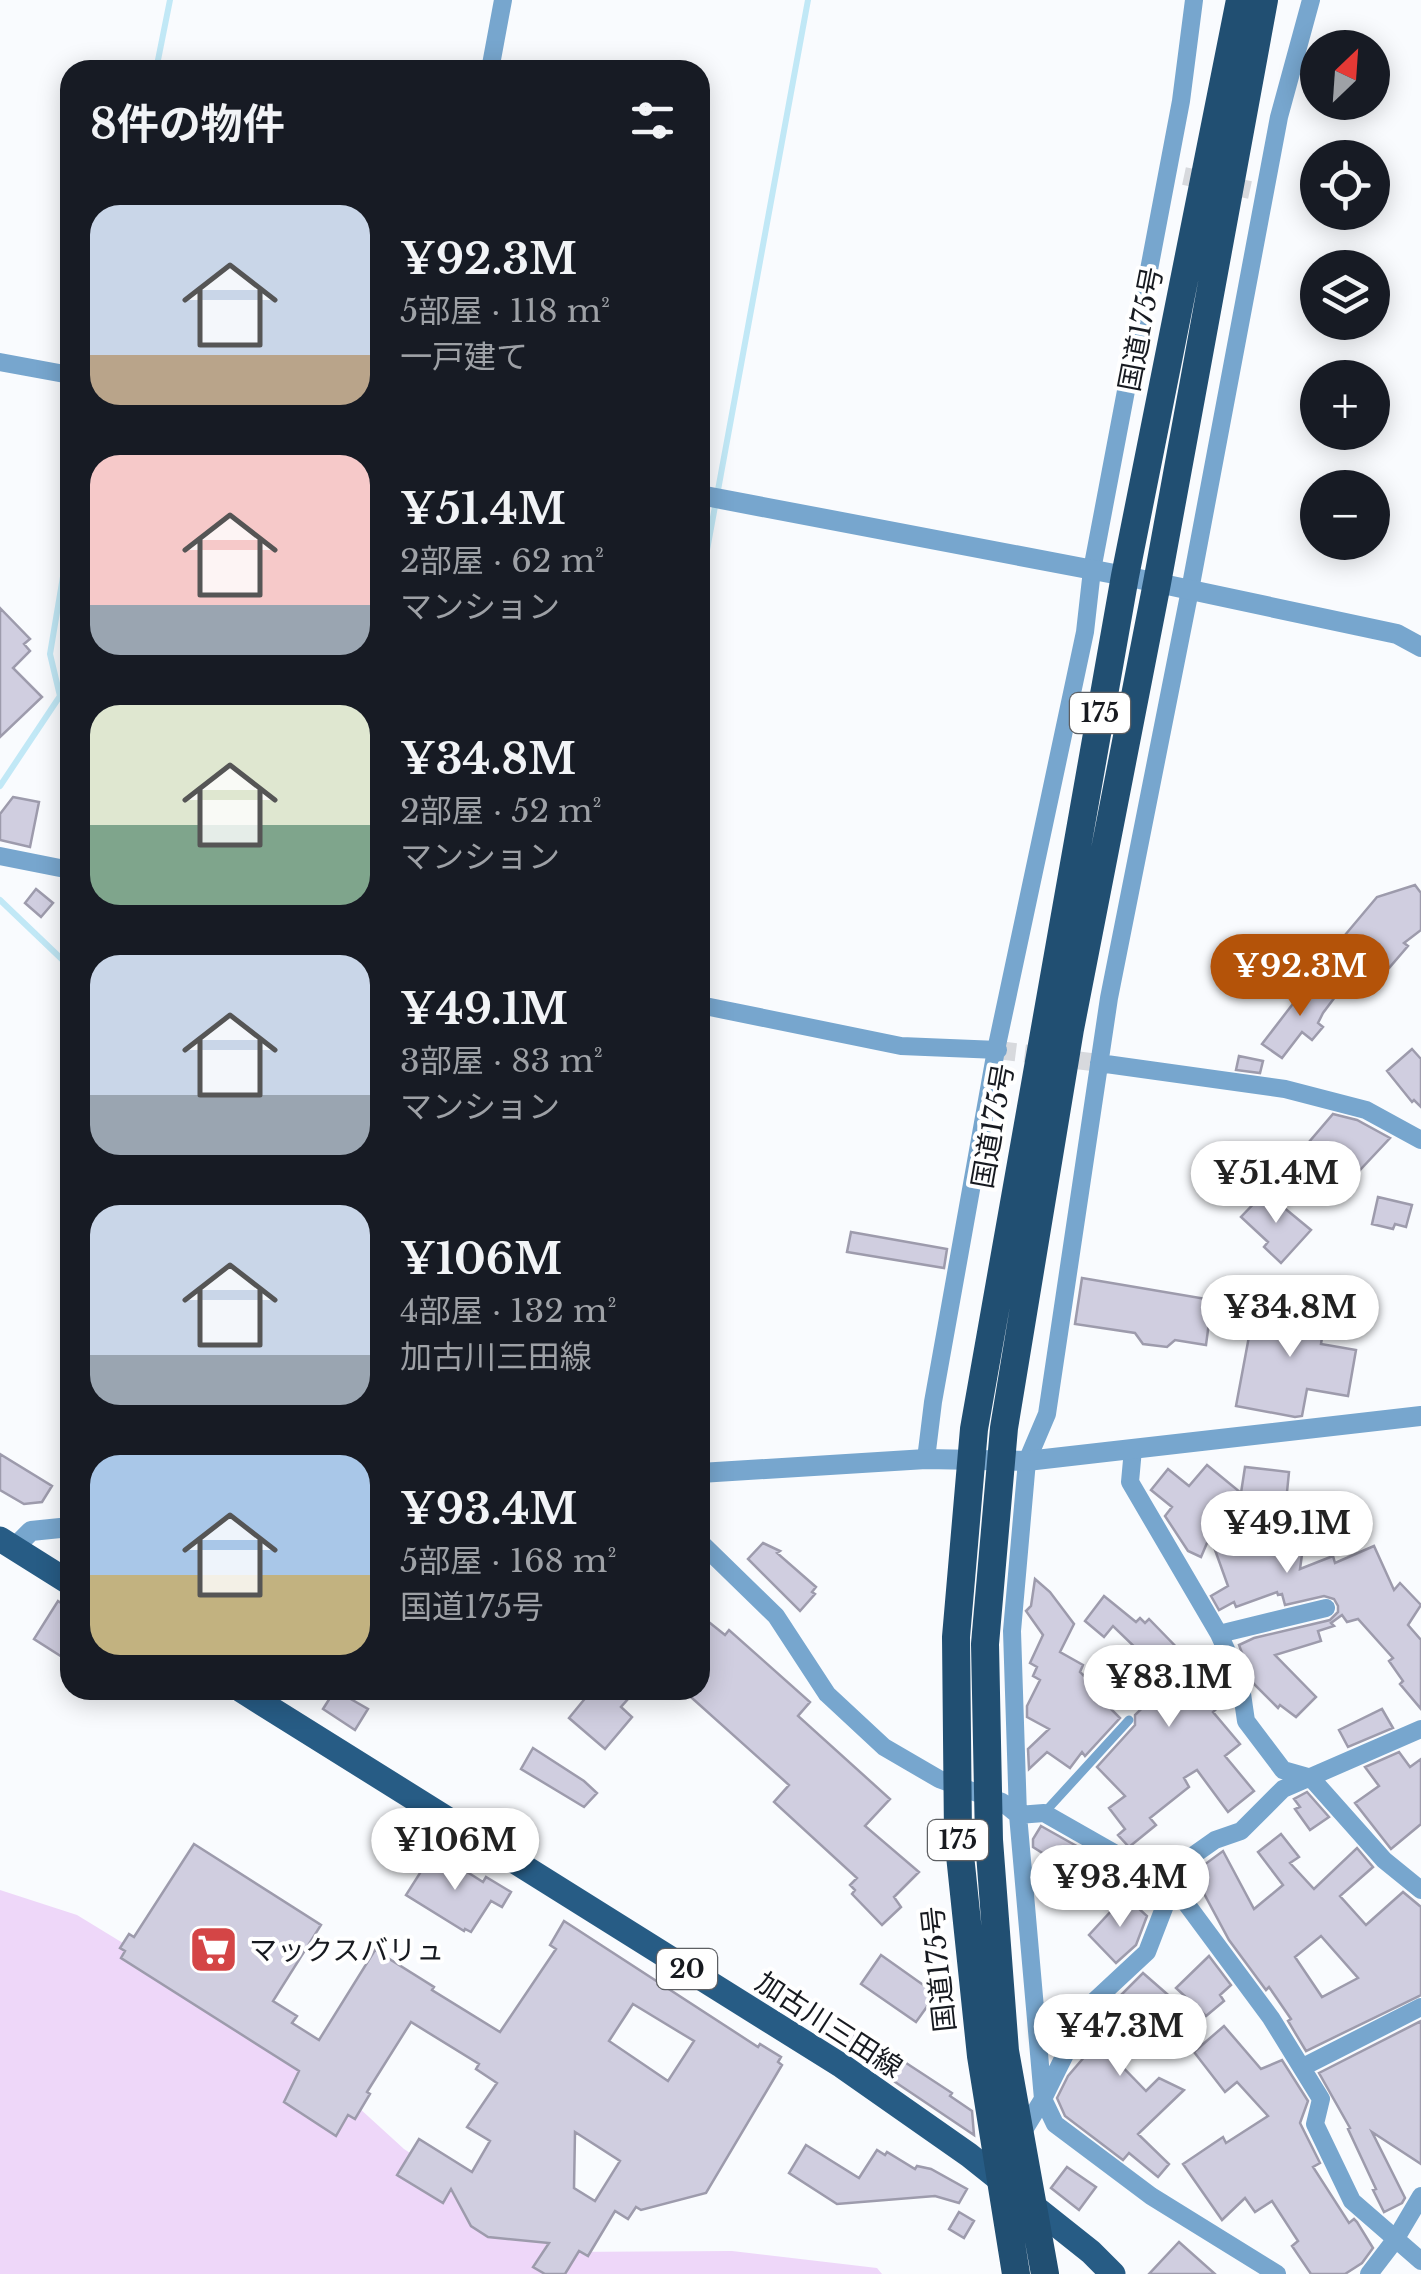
<!DOCTYPE html>
<html lang="ja">
<head>
<meta charset="utf-8">
<style>
  body { margin:0; font-family:"Libre Baskerville","Noto Sans JP",serif; background:#20242c; color:#f1f3f6; height:100vh; display:flex; flex-direction:column; font-size:38px; white-space:nowrap }
  * { box-sizing:border-box; margin:0 }
  p { font-size:32px; color:#9ea1a6 }
  .icon { flex:none; width:55px; height:55px; fill:none; stroke:currentColor; stroke-width:2; stroke-linecap:round; stroke-linejoin:round }
  .map { position:relative; flex:1; overflow:hidden }
  .details { position:absolute; left:60px; top:60px; width:650px; height:1640px; display:flex; flex-direction:column; background:#171b24; border-radius:30px; box-shadow:0 5px 25px #0003 }
  .details>* { flex:none }
  .needle { width:65px; rotate:25deg }
  .tools { position:absolute; left:1300px; top:30px; display:grid; gap:20px }
  .tools a { display:grid; place-items:center; width:90px; height:90px; border-radius:50%; background:#171b24; box-shadow:0 5px 25px #0003; font-size:50px }
  .price { position:absolute; translate:-50% -85px; padding:0 22px; border-radius:35px; background:#fff; color:#222; font-size:32px; line-height:65px; filter:drop-shadow(0 2px 5px #0008) }
  .price::after { content:''; position:absolute; left:50%; top:60px; width:30px; height:22px; margin-left:-15px; background:inherit; clip-path:polygon(0 0,100% 0,50% 100%) }
  .price.on { background:#b45309; color:#fff }
  ul { padding:0; list-style:none }
  li { display:flex; align-items:center; gap:30px; height:250px; padding:0 30px }
  li span { display:grid; place-items:center; flex:none; width:280px; height:200px; border-radius:30px; color:#555 }
  li>.icon { margin-inline-start:auto }
  span .icon { width:120px; height:120px; fill:#fffc; stroke-width:1 }
  li b { font-size:42px }
  h2 { display:flex; justify-content:space-between; align-items:center; height:120px; padding:0 30px; font-size:42px }
  .map>svg:first-child { display:block }
</style>
</head>
<body>
<div class="map">
<svg width="1421" height="2274" viewBox="0 0 1421 2274">
  <rect width="100%" height="100%" fill="#f9fbfe"/>
  <path fill="#eed7f9" d="M0,1890L77,1915L290,2045L404,2149L559,2252L732,2251L877,2268L882,2274H0Z"/>
  <g fill="none" stroke-linecap="round" stroke-linejoin="round">
    <path stroke="#c1e8f6" stroke-width="6" d="M156,70L170,0
      M700,588L808,0
      M0,786L60,696L50,654L70,535
      M0,900L70,967"/>
  </g>
  <path fill="#d0cee0" stroke="#9d9bac" stroke-width="2.5" fill-rule="evenodd" d="M0,608L30,639L24,644L30,651L13,668L42,697L0,737Z
    M13,797L39,802L30,847L0,840V814Z
    M1415,885L1421,893V930L1404,943L1408,946L1389,968L1384,969L1345,935L1377,897Z
    M36,889L53,903L41,917L25,903Z
    M1312,979L1335,997L1323,1013L1318,1023L1323,1027L1312,1040L1302,1032L1282,1058L1262,1044Z
    M1412,1049L1421,1059V1107L1414,1100L1412,1102L1387,1071Z
    M1239,1056L1263,1061L1260,1073L1236,1070Z
    M1333,1114L1357,1120L1390,1138L1345,1186L1328,1169V1164L1309,1142Z
    M1265,1192L1311,1230L1281,1263L1264,1247L1268,1242L1241,1217Z
    M1378,1197L1412,1205L1406,1227L1395,1224L1393,1229L1372,1224Z
    M851,1232L947,1249L944,1268L847,1252Z
    M1082,1278L1212,1300L1206,1345L1175,1340L1167,1347L1143,1344L1135,1333L1075,1324Z
    M1256,1299L1326,1312L1321,1344L1356,1350L1348,1396L1307,1389L1302,1416L1295,1417L1236,1406Z
    M0,1454L52,1486L42,1502L24,1504L0,1490Z
    M1207,1465L1241,1493L1245,1467L1289,1472L1286,1502L1302,1508L1293,1527L1305,1533L1300,1569L1333,1556L1335,1563L1374,1546L1394,1590L1400,1583L1421,1605L1408,1625L1421,1640V1709L1400,1684L1403,1681L1389,1661L1393,1658L1358,1619L1347,1622L1342,1615L1331,1623L1334,1626L1318,1631L1321,1641L1275,1655L1316,1697L1296,1717L1280,1705L1278,1708L1253,1683L1239,1645L1254,1638L1330,1620L1338,1612V1606L1334,1599L1324,1596L1285,1605L1282,1594L1278,1595L1277,1592L1236,1607L1234,1602L1219,1610L1211,1596L1228,1586L1210,1536L1201,1557L1188,1551L1165,1516L1172,1507L1151,1490L1168,1469L1189,1486Z
    M763,1543L780,1551L777,1553L816,1587L812,1592L815,1594L800,1611L748,1559Z
    M1035,1579L1050,1592L1074,1624L1060,1652L1083,1665L1080,1672L1097,1689L1094,1692L1120,1718L1085,1756L1082,1752L1070,1768L1047,1752L1029,1769L1028,1749L1049,1729L1027,1717V1706L1040,1680L1033,1676L1037,1667L1030,1663L1043,1635L1026,1611L1031,1606Z
    M1104,1596L1136,1622L1140,1618L1145,1623L1149,1619L1190,1661L1205,1647L1217,1659L1230,1696L1213,1712L1240,1744L1225,1756L1254,1791L1228,1812L1197,1770L1184,1778L1189,1787L1150,1818L1156,1825L1129,1847L1118,1835L1125,1829L1109,1808L1125,1796L1097,1767L1135,1725V1715L1170,1681L1113,1626L1104,1637L1085,1621Z
    M58,1601L70,1609V1662L34,1639Z
    M700,1615L725,1635L729,1630L810,1702L798,1716L890,1799L865,1826L919,1872L894,1897L901,1907L882,1925L852,1894L855,1890L850,1885L857,1878L774,1802L789,1785L683,1690H700Z
    M335,1690L368,1709L355,1730L323,1709Z
    M592,1690H636L621,1707L632,1717L605,1749L569,1718Z
    M1382,1709L1393,1728L1348,1747L1339,1730Z
    M533,1748L584,1781L597,1793L584,1807L521,1769Z
    M1399,1752L1410,1767L1421,1759V1824L1391,1849L1355,1803L1379,1786L1365,1767Z
    M1307,1792L1329,1817L1310,1830L1295,1809L1300,1807L1294,1799Z
    M1041,1826L1089,1853L1082,1865L1063,1873L1045,1861L1047,1856L1033,1847V1839Z
    M1281,1834L1299,1857L1290,1863L1314,1889L1357,1848L1373,1867L1340,1896L1366,1925L1403,1892L1421,1907V1995L1306,2051L1288,2021L1291,2019L1269,1987L1266,1990L1229,1940L1193,1873L1223,1851L1254,1909L1283,1885L1258,1852ZM1321,1936L1358,1978L1322,1997L1295,1957Z
    M194,1844L321,1925L273,2001L297,2016L292,2023L319,2040L375,1950L434,1987L432,1990L500,2032L556,1949L550,1945L564,1921L758,2047L760,2044L781,2057L778,2062L782,2065L706,2193L641,2210L636,2207L628,2219L615,2211L588,2256L579,2251L565,2274H545L533,2267L549,2243L488,2237L471,2226L451,2189L443,2203L397,2175L419,2139L472,2172L490,2141L467,2127L497,2083L476,2069L479,2064L411,2022L367,2092L370,2094L355,2119L348,2115L336,2136L284,2102L299,2071L121,1958L125,1951L120,1948L129,1934L134,1937ZM633,2004L694,2041L668,2081L609,2041ZM575,2132L620,2161L595,2201L574,2188Z
    M434,1851L483,1882L486,1877L511,1892L502,1907L491,1901L471,1932L465,1929L464,1931L406,1895Z
    M1125,1896L1147,1916L1136,1945L1116,1963L1089,1935Z
    M881,1955L936,1994L916,2022L861,1984Z
    M1209,1956L1231,1985L1220,1995L1224,2001L1206,2016L1176,1988Z
    M1143,1973L1175,2001L1145,2038L1130,2025L1113,2057L1146,2091L1159,2078L1184,2090L1138,2134L1169,2164L1158,2177L1129,2153L1123,2160L1065,2116L1057,2098L1068,2076L1086,2055L1080,2052L1096,2020Z
    M1421,2021V2164L1372,2132L1405,2198L1402,2203L1384,2212L1373,2190L1376,2189L1348,2129L1350,2128L1319,2073Z
    M848,2025L952,2093L950,2096L972,2111L974,2135L837,2043Z
    M1224,2026L1261,2069L1282,2060L1308,2101L1300,2123L1320,2163L1313,2167L1349,2223L1354,2219L1357,2222L1373,2248L1362,2263L1345,2274H1311L1292,2246L1298,2241L1272,2201L1255,2212L1245,2198L1222,2220L1183,2164L1223,2137L1226,2143L1268,2116L1237,2082L1225,2092L1194,2052Z
    M806,2145L859,2178L877,2150L885,2155L887,2152L915,2169L917,2166L931,2169L967,2189L959,2203L935,2196L837,2204L789,2173Z
    M1067,2167L1096,2187L1079,2210L1051,2188Z
    M959,2212L974,2221L964,2238L949,2229Z
    M1179,2242L1215,2274H1149Z"/>
  <g fill="none" stroke-linecap="round" stroke-linejoin="round">
    <path stroke="#d7d9dd" stroke-width="18" stroke-dasharray="18 9" stroke-linecap="butt" d="M1184,176L1250,190
      M998,1050L1099,1063"/>
    <path stroke="#77a6ce" stroke-width="9" d="M1044,1813L1129,1720"/>
    <path stroke="#77a6ce" stroke-width="18" d="M490,70L503,0
      M0,362L70,375
      M0,856L70,870
      M700,1005L901,1046L998,1050
      M1099,1063L1285,1089L1366,1110L1421,1140
      M1133,1449L1130,1482L1219,1634L1240,1680L1246,1721L1283,1770L1311,1778L1384,1860L1421,1890
      M926,1459L933,1402L996,1050L1085,632L1092,570L1181,101L1194,0
      M700,1542L776,1616L827,1694L884,1747L939,1779L1002,1802L1018,1815L1044,1813L1174,1887L1271,2018L1321,2099L1315,2124L1352,2201L1421,2261
      M1219,1634L1326,1608
      M1303,2067L1421,2007
      M1019,2138L1043,2099L1089,2006L1147,1952L1181,1864L1215,1840L1241,1831L1283,1789L1421,1729
      M1277,2274L1151,2196L1055,2124L1043,2099L1018,1815L1012,1631L1027,1461L1047,1414L1109,998L1190,590L1279,117L1311,0
      M1369,2274L1395,2240L1421,2196"/>
    <path stroke="#77a6ce" stroke-width="20" d="M700,495L1125,576L1397,634L1421,647
      M700,1473L926,1459L1027,1461L1421,1416
      M14,1548L31,1531L70,1527"/>
    <path stroke="#275c85" stroke-width="25" d="M0,1539L70,1583
      M241,1690L842,2066L969,2155L1091,2252L1113,2274"/>
    <path stroke="#214f72" stroke-width="28" d="M1016,2274L981,2056L958,1836L956,1637L974,1429L1125,576L1240,0
      M1045,2274L1005,2051L989,1840L985,1644L1004,1428L1070,1029L1157,583L1264,0"/>
  </g>
  <defs>
    <symbol id="supermarket-square" viewBox="-11 -11 22 22"><rect x="-9" y="-9" width="18" height="18" rx="4" fill="#d44546" stroke="#fff"/><path d="M-6-5.5h2.5l.6 2H6L4.5 2H-2.5L-4.4-4H-6ZM-1.5 3.2a1.3 1.3 0 1 0 .1 0ZM3 3.2a1.3 1.3 0 1 0 .1 0Z" fill="#fff"/></symbol>
  </defs>
  <g fill-rule="evenodd">
    <use href="#supermarket-square" x="186" y="1922" width="55" height="55"/>
  </g>
  <g text-anchor="middle" dominant-baseline="central" stroke-width="8" stroke-linejoin="round" paint-order="stroke">
    <g fill="#fff" stroke="#5d5f63" stroke-width="2.5">
      <rect x="1070" y="693" width="60" height="40" rx="8"/>
      <rect x="928" y="1820" width="60" height="40" rx="8"/>
      <rect x="657" y="1949" width="60" height="40" rx="8"/>
    </g>
    <g font-size="25" font-weight="bold" fill="#171a20">
      <text x="1100" y="713">175</text>
      <text x="958" y="1840">175</text>
      <text x="687" y="1969">20</text>
    </g>
    <g font-size="28" fill="#171a20" stroke="#fff">
      <text transform="translate(1141 329) rotate(-79)">国道175号</text>
      <text transform="translate(993 1126) rotate(-80)">国道175号</text>
      <text transform="translate(939 1969) rotate(-96)">国道175号</text>
      <text transform="translate(829 2025) rotate(33)">加古川三田線</text>
    </g>
    <g font-size="28" fill="#171a20" stroke="#fff" text-anchor="start">
      <text x="249" y="1950">マックスバリュ</text>
    </g>
  </g>
</svg>
<div class="tools">
<a><svg class="needle" viewBox="-14 -14 28 28"><path d="M0-13l5 13h-10z" fill="#e53935"/><path d="M0 13l5-13h-10z" fill="#9ea1a6"/></svg></a>
<a><svg class="icon" aria-label="locate" viewBox="0 0 24 24"><circle cx="12" cy="12" r="6"/><path d="M12 2v4M12 18v4M2 12h4M18 12h4"/></svg></a>
<a><svg class="icon" aria-label="layers" viewBox="0 0 24 24"><path d="M12 4l9 5-9 5-9-5zM3 14l9 5 9-5"/></svg></a>
<a>+</a>
<a>−</a>
</div>
<b class="price on" style="left:1300px;top:1019px">¥92.3M</b>
<b class="price" style="left:1276px;top:1226px">¥51.4M</b>
<b class="price" style="left:1290px;top:1360px">¥34.8M</b>
<b class="price" style="left:1287px;top:1576px">¥49.1M</b>
<b class="price" style="left:1169px;top:1730px">¥83.1M</b>
<b class="price" style="left:455px;top:1893px">¥106M</b>
<b class="price" style="left:1120px;top:1930px">¥93.4M</b>
<b class="price" style="left:1120px;top:2079px">¥47.3M</b>
<section class="details">
<h2>8件の物件<svg class="icon" aria-label="filters" viewBox="0 0 24 24"><path d="M4 7h16M4 17h16"/><circle cx="9" cy="7" r="2"/><circle cx="15" cy="17" r="2"/></svg></h2>
<ul>
<li><span style="background:linear-gradient(#c9d6e8 75%,#b9a48a 0)"><svg class="icon" aria-label="home" viewBox="0 0 24 24"><path d="M3 11l9-7 9 7M6 9v11h12V9"/></svg></span><div><b>¥92.3M</b><p>5部屋 · 118 m²</p><p>一戸建て</p></div></li>
<li><span style="background:linear-gradient(#f6c9c9 75%,#9aa5b1 0)"><svg class="icon" aria-label="home" viewBox="0 0 24 24"><path d="M3 11l9-7 9 7M6 9v11h12V9"/></svg></span><div><b>¥51.4M</b><p>2部屋 · 62 m²</p><p>マンション</p></div></li>
<li><span style="background:linear-gradient(#dfe7d0 60%,#7fa58c 0)"><svg class="icon" aria-label="home" viewBox="0 0 24 24"><path d="M3 11l9-7 9 7M6 9v11h12V9"/></svg></span><div><b>¥34.8M</b><p>2部屋 · 52 m²</p><p>マンション</p></div></li>
<li><span style="background:linear-gradient(#c9d6e8 70%,#9aa5b1 0)"><svg class="icon" aria-label="home" viewBox="0 0 24 24"><path d="M3 11l9-7 9 7M6 9v11h12V9"/></svg></span><div><b>¥49.1M</b><p>3部屋 · 83 m²</p><p>マンション</p></div></li>
<li><span style="background:linear-gradient(#c9d6e8 75%,#9aa5b1 0)"><svg class="icon" aria-label="home" viewBox="0 0 24 24"><path d="M3 11l9-7 9 7M6 9v11h12V9"/></svg></span><div><b>¥106M</b><p>4部屋 · 132 m²</p><p>加古川三田線</p></div></li>
<li><span style="background:linear-gradient(#a9c7e8 60%,#c2b280 0)"><svg class="icon" aria-label="home" viewBox="0 0 24 24"><path d="M3 11l9-7 9 7M6 9v11h12V9"/></svg></span><div><b>¥93.4M</b><p>5部屋 · 168 m²</p><p>国道175号</p></div></li>
</ul>
</section>
</div>
</body>
</html>
